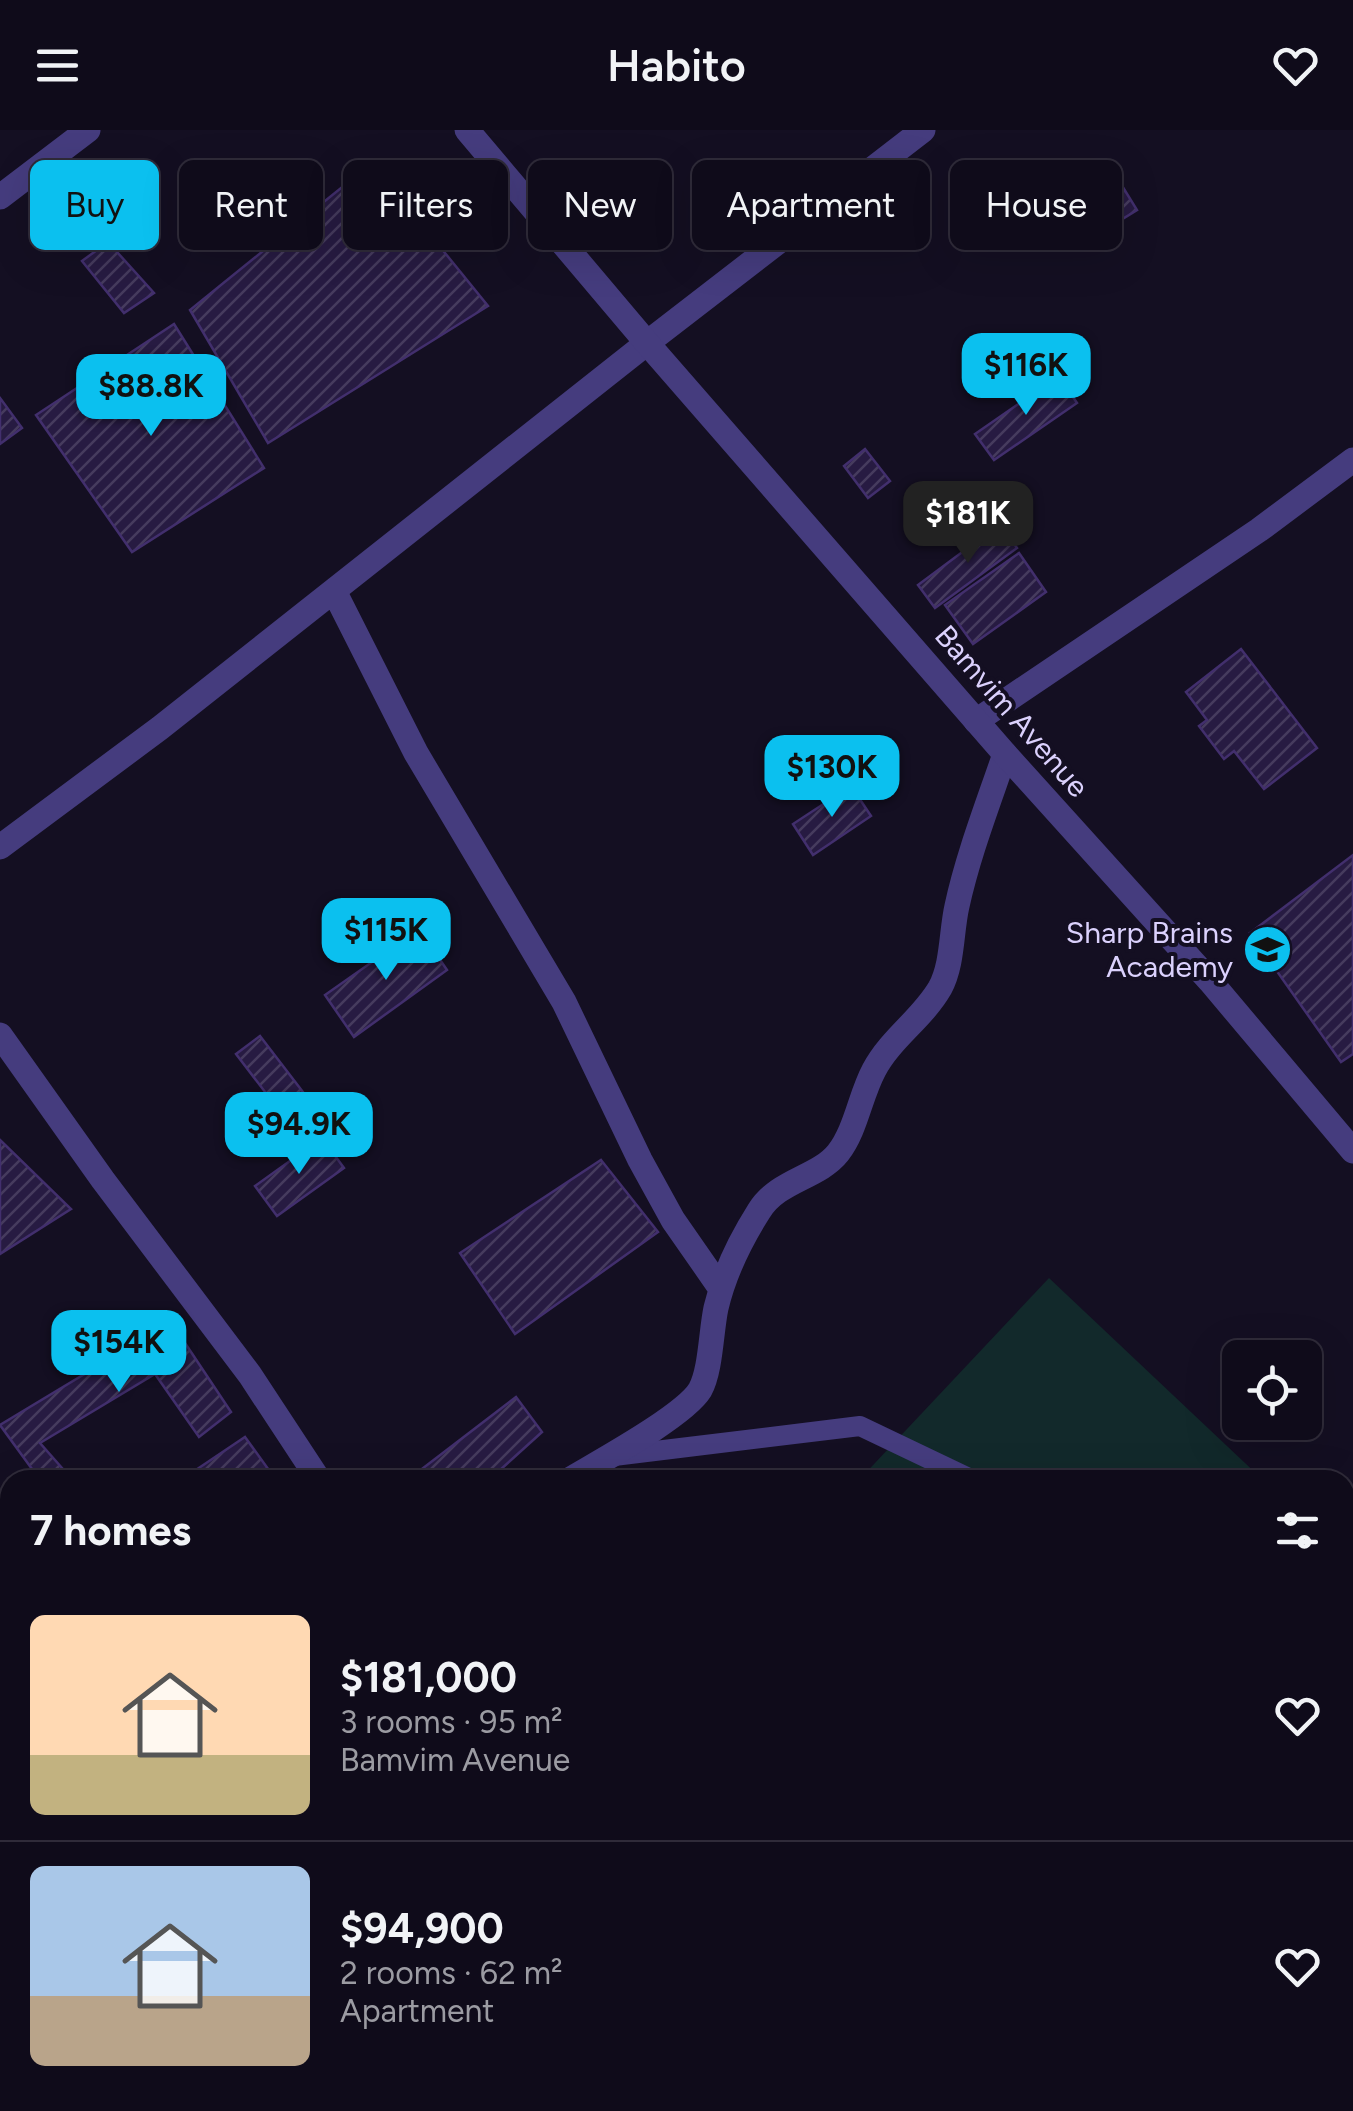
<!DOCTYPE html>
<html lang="en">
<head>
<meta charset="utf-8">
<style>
  body { margin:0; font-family:Figtree,sans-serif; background:#181423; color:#f1f3f6; height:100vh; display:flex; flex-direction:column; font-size:38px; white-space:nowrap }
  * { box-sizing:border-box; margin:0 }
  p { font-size:32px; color:#9b9ba2 }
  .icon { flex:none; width:55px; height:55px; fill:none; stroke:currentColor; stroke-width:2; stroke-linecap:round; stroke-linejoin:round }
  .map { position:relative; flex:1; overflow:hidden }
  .sheet { position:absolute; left:0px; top:1340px; width:1355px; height:642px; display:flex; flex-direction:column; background:#0f0b1a; border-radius:30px 30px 0 0; box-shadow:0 10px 40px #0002,0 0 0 2px #2f2b39 }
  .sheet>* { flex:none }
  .top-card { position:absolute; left:30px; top:30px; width:1295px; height:90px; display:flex; gap:20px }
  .buttons { position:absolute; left:1222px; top:1210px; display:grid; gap:20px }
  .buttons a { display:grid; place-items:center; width:100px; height:100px; border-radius:15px; background:#0f0b1a; box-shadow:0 10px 40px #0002,0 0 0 2px #2f2b39; font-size:50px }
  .price { position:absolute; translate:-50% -85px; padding:0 22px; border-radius:20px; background:#0bc0ef; color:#111; font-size:32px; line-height:65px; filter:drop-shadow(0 2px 5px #0008) }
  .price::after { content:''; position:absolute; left:50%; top:60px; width:30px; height:22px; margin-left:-15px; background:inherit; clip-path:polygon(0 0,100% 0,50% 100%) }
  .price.selected { background:#222; color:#fff }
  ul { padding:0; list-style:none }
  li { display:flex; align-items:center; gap:30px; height:250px; padding:0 30px }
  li+li { border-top:2px solid #2f2b39 }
  li span { display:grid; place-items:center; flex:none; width:280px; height:200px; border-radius:15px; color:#555 }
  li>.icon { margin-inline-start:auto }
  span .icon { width:120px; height:120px; fill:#fffc; stroke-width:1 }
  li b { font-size:42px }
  h2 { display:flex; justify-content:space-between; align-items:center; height:120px; padding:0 30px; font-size:42px }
  .pill { padding:0 35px; border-radius:15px; background:#0f0b1a; box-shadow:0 10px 40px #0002,0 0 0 2px #2f2b39; font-size:35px; line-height:90px }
  .pill.selected { background:#0bc0ef; color:#111 }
  header { display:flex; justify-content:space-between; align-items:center; height:130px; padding:0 30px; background:#0f0b1a; font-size:45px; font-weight:600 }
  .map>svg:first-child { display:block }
</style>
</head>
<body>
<header><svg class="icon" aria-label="menu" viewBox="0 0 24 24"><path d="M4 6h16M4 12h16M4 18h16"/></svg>Habito<svg class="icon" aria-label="heart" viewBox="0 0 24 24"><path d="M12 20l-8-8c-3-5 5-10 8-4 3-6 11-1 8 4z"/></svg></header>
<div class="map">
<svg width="1353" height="1981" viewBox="0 0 1353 1981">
  <defs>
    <pattern id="building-hatch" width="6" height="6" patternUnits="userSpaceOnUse" patternTransform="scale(2.5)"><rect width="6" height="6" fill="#271b42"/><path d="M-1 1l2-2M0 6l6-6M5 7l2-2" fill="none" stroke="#463b5e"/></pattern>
  </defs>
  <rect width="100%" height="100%" fill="#140f22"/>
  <path fill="#12292b" d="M1049,1148L1263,1350H859Z"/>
  <path fill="url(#building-hatch)" stroke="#422f6d" stroke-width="2.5" d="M372,33L488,176L268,313L190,180Z
    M1116,46L1137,80L1072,120L1051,87Z
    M108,112L154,163L124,183L82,131Z
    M174,194L264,338L132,422L36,285Z
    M1059,246L1077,273L994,330L975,304Z
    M0,268L22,298L0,314Z
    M865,319L890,351L868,368L844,336Z
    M1000,394L1017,418L935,478L918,455Z
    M1019,423L1046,462L973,514L945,475Z
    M1241,519L1317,618L1264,659L1234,621L1224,629L1199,596L1207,590L1186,562Z
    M851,656L871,686L813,725L793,694Z
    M1353,725V924L1341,932L1250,803Z
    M419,799L447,840L354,907L325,865Z
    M260,906L306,966L282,984L236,924Z
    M322,1008L344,1038L277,1086L255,1056Z
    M0,1010L71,1079L0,1124Z
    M601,1030L658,1102L515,1204L460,1123Z
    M171,1192L231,1282L199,1307L155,1244L40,1313L62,1338L46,1350H40L0,1295Z
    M516,1267L542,1302L489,1350H424L418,1342Z
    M245,1307L276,1350H181Z
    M10,1383V1447L0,1453V1389Z
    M1345,1828L1353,1836V1907L1345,1898Z"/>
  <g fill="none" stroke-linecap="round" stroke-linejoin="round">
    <path stroke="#34a8ae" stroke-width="6" stroke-dasharray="5 8" stroke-linecap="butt" d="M377,1972V1981"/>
    <path stroke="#453c7e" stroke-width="20" d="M614,1326L860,1296L973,1350
      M1345,1526L1353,1530"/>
    <path stroke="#453c7e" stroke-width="25" d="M0,67L88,0
      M334,461L416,623L564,872L640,1030L673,1090L721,1159
      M976,591L1259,400L1353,330
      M0,717L160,598L647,213L923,0
      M0,905L103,1050L250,1245L319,1350
      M569,1350C599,1332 684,1286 700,1260C711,1240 711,1201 716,1178C724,1144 740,1111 759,1081C778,1050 818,1048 838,1023C856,1000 860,966 874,940C891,908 922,889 940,858C953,834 951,802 957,776C968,725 988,674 1005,624
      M0,1627L10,1629"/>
    <path stroke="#453c7e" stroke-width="25" d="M467,0L647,213L1005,624L1210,851L1353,1021"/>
  </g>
  <defs>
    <symbol id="school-disc" viewBox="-11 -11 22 22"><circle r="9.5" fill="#0bc0ef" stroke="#140f22"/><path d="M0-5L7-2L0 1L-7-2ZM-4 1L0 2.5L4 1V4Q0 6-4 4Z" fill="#111"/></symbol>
  </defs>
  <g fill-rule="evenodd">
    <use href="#school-disc" x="1240" y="792" width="55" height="55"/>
  </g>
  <g text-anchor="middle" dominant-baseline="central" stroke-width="8" stroke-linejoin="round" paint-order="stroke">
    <g font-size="30" fill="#dbd1fd" stroke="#140f22">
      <text transform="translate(1012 581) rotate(49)">Bamvim Avenue</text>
    </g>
    <g font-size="30" fill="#dbd1fd" stroke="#140f22" text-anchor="end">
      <text x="1233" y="802">Sharp Brains<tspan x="1233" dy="34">Academy</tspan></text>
    </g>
  </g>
</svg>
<div class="buttons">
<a><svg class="icon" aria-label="locate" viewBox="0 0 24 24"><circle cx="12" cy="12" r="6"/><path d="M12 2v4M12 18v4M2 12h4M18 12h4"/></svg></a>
</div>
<b class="price" style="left:1026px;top:288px">$116K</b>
<b class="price" style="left:151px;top:309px">$88.8K</b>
<b class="price selected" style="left:968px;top:436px">$181K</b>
<b class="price" style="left:832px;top:690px">$130K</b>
<b class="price" style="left:386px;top:853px">$115K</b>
<b class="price" style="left:299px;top:1047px">$94.9K</b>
<b class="price" style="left:119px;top:1265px">$154K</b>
<div class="top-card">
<a class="pill selected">Buy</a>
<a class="pill">Rent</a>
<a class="pill">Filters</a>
<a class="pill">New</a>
<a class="pill">Apartment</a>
<a class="pill">House</a>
</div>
<section class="sheet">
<h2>7 homes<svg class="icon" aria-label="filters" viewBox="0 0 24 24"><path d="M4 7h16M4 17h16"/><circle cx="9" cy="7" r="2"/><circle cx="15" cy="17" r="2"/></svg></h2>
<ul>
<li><span style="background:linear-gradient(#ffd9b3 70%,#c2b280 0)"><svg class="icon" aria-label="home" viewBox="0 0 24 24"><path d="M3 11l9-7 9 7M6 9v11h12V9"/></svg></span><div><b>$181,000</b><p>3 rooms · 95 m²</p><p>Bamvim Avenue</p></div><svg class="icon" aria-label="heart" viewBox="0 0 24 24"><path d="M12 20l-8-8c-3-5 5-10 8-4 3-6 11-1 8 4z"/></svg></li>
<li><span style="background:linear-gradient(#a9c7e8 65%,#b9a48a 0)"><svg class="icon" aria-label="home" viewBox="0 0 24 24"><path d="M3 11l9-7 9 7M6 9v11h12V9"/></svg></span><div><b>$94,900</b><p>2 rooms · 62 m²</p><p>Apartment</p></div><svg class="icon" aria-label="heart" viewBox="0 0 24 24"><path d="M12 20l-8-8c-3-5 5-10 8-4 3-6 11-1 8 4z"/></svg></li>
</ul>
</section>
</div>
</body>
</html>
